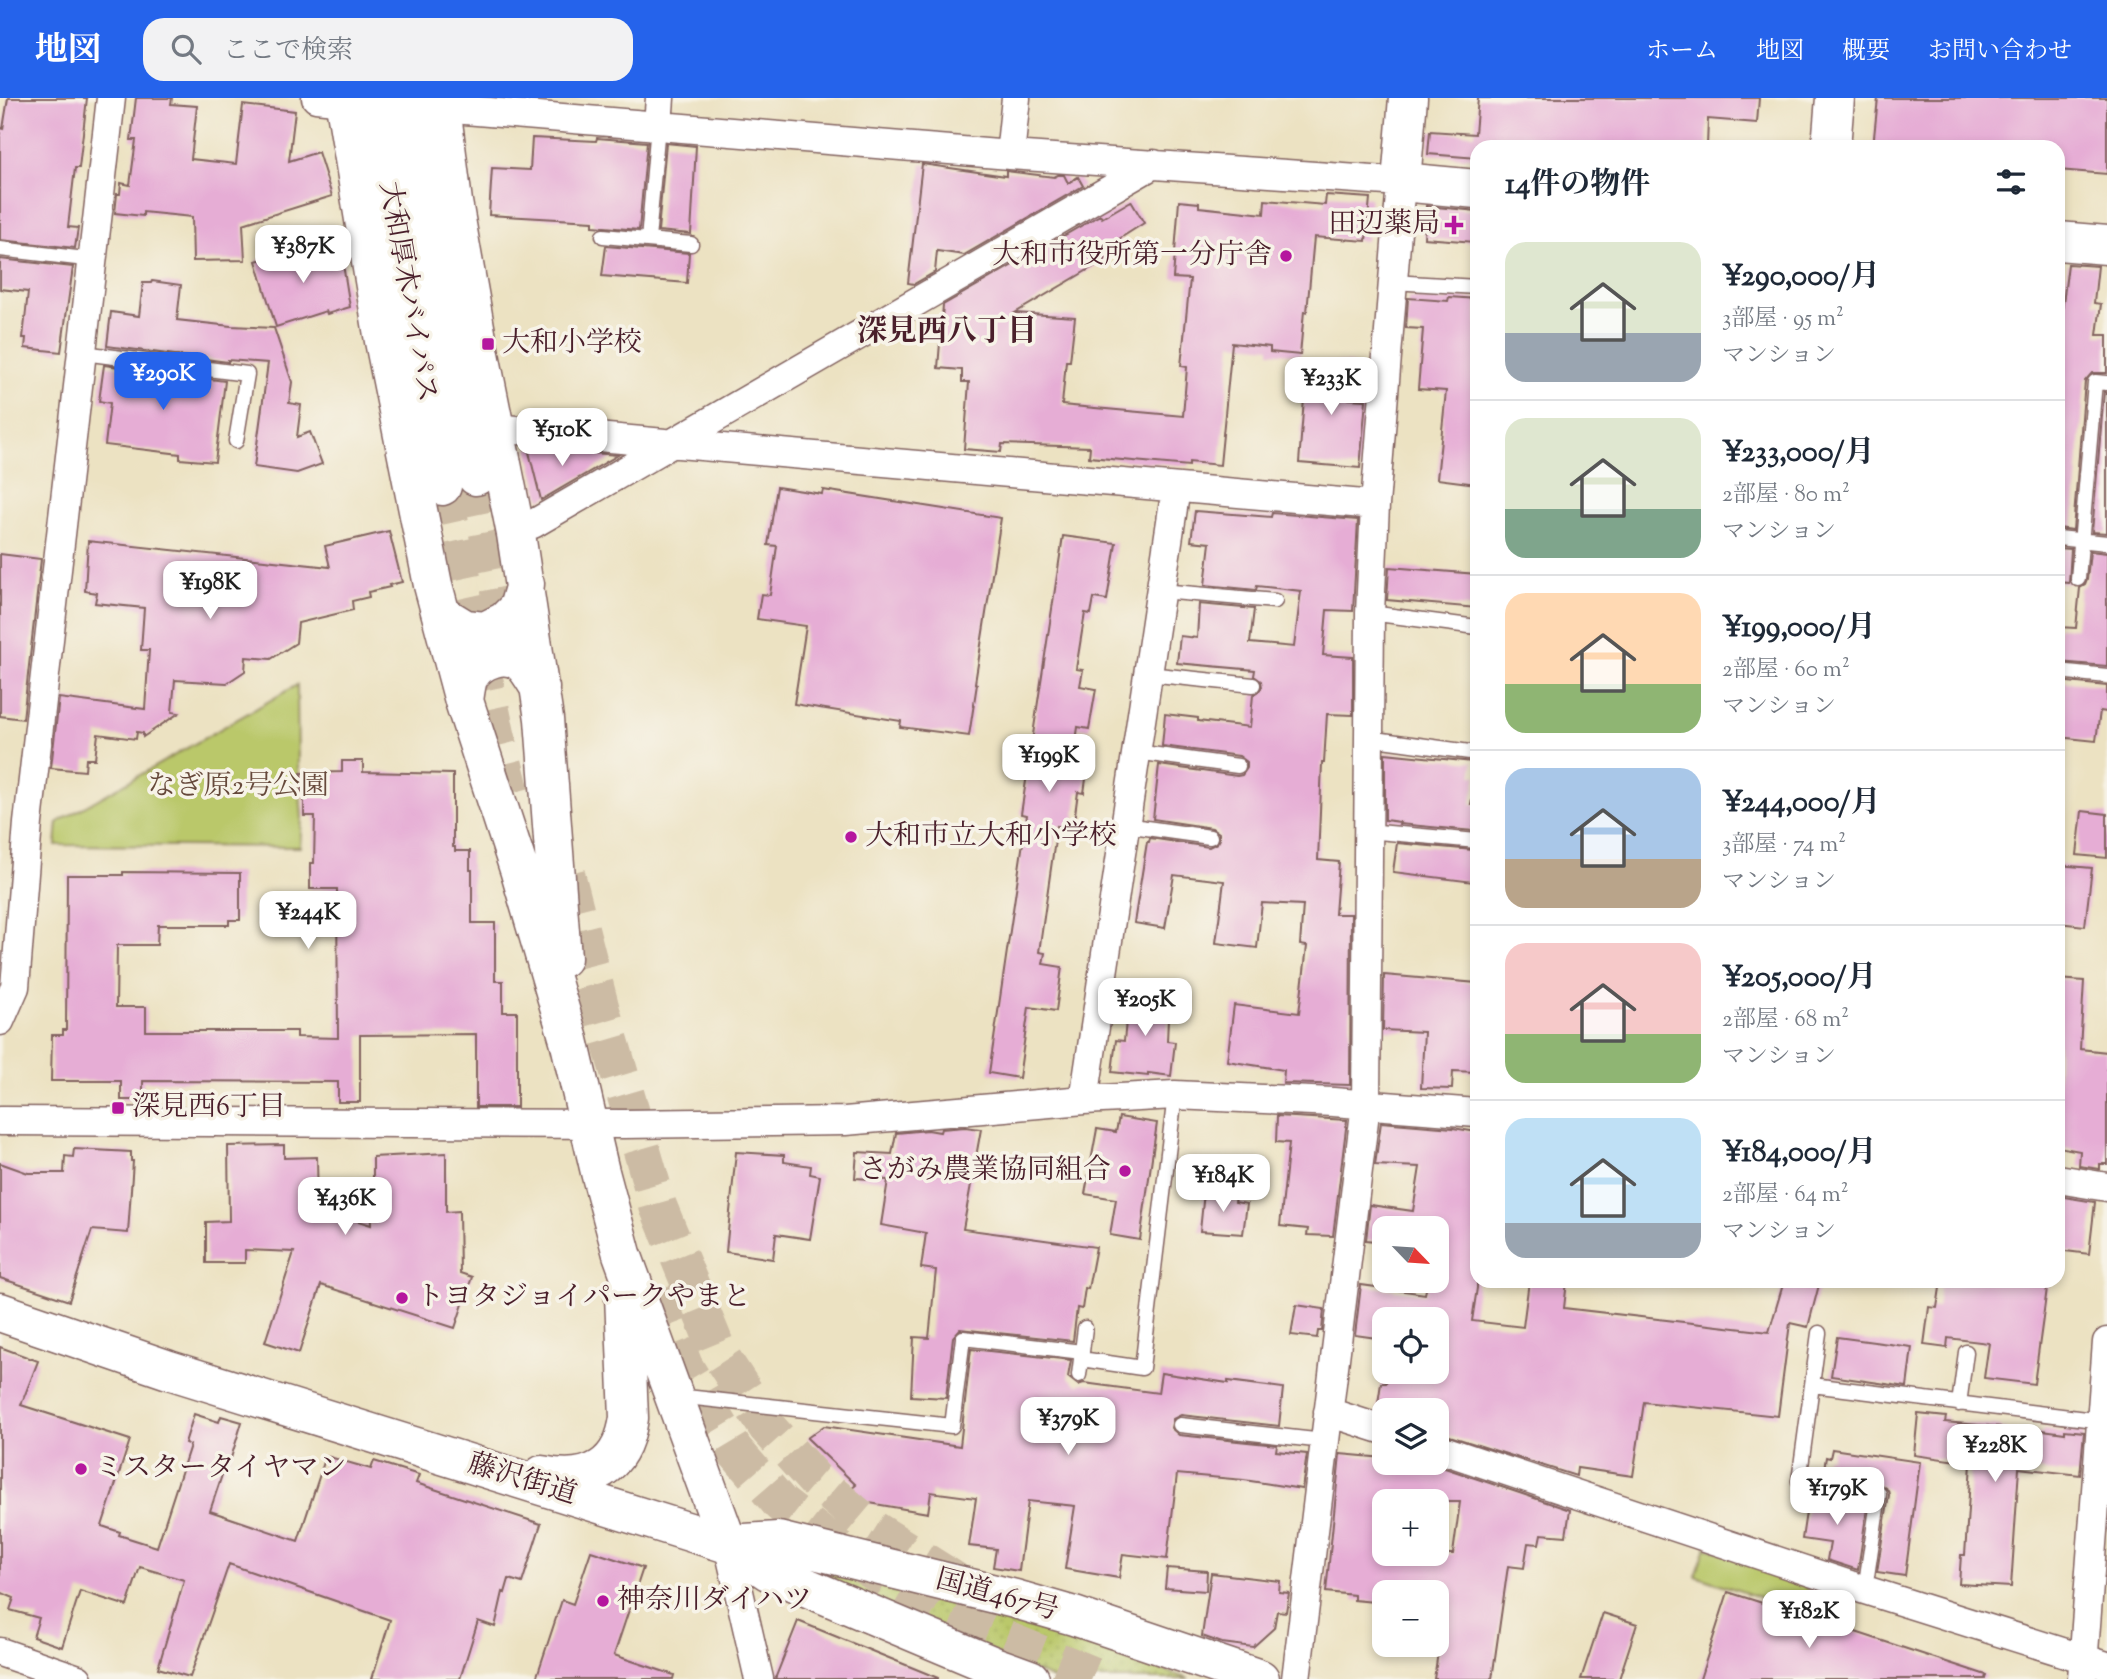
<!DOCTYPE html>
<html lang="ja">
<head>
<meta charset="utf-8">
<style>
  body { margin:0; font-family:"Sorts Mill Goudy","Noto Serif JP",serif; background:#f2f2f3; color:#1f2937; height:100vh; display:flex; flex-direction:column; font-size:26px; white-space:nowrap }
  * { box-sizing:border-box; margin:0 }
  p { font-size:23px; color:#747a83 }
  .icon { flex:none; width:38px; height:38px; fill:none; stroke:currentColor; stroke-width:2; stroke-linecap:round; stroke-linejoin:round }
  .map { position:relative; flex:1; overflow:hidden }
  .panel { position:absolute; left:1470px; top:42px; width:595px; height:1148px; display:flex; flex-direction:column; background:#fff; border-radius:21px; box-shadow:0 4px 10px #0003 }
  .panel>* { flex:none }
  .needle { width:46px; rotate:115deg }
  .tools { position:absolute; left:1372px; top:1118px; display:grid; gap:14px }
  .tools a { display:grid; place-items:center; width:77px; height:77px; border-radius:14px; background:#fff; box-shadow:0 4px 10px #0003; font-size:35px }
  .price { position:absolute; translate:-50% -60px; padding:0 16px; border-radius:14px; background:#fff; color:#222; font-size:23px; line-height:46px; filter:drop-shadow(0 2px 4px #0008) }
  .price::after { content:''; position:absolute; left:50%; top:42px; width:21px; height:16px; margin-left:-10px; background:inherit; clip-path:polygon(0 0,100% 0,50% 100%) }
  .price.selected { background:#2563eb; color:#fff }
  ul { padding:0; list-style:none }
  li { display:flex; align-items:center; gap:21px; height:175px; padding:0 35px }
  li+li { border-top:2px solid #e0e1e3 }
  li span { display:grid; place-items:center; flex:none; width:196px; height:140px; border-radius:21px; color:#555 }
  li>.icon { margin-inline-start:auto }
  span .icon { width:84px; height:84px; fill:#fffc; stroke-width:1 }
  li b { font-size:30px }
  h2 { display:flex; justify-content:space-between; align-items:center; height:84px; padding:0 35px; font-size:30px }
  header { display:flex; align-items:center; gap:42px; box-sizing:border-box; height:98px; padding:0 35px; background:#2563eb; color:#fff }
  header strong { font-size:33px }
  nav { display:flex; gap:38px; margin-inline-start:auto; font-size:24px }
  .search { width:490px; height:63px; background:#f2f2f3; display:flex; align-items:center; gap:18px; box-sizing:border-box; padding:0 24px; border-radius:21px; color:#747a83; font-size:26px }
  .map>svg:first-child { display:block }
</style>
</head>
<body>
<header>
<strong>地図</strong>
<div class="search"><svg class="icon" aria-label="search" viewBox="0 0 24 24"><circle cx="10" cy="10" r="6"/><path d="M15 15l6 6"/></svg>ここで検索</div>
<nav><a>ホーム</a><a>地図</a><a>概要</a><a>お問い合わせ</a></nav>
</header>
<div class="map">
<svg width="2107" height="1581" viewBox="0 0 2107 1581">
  <defs>
    <pattern id="grass-dots" width="8" height="8" patternUnits="userSpaceOnUse" patternTransform="scale(1.75)"><rect width="8" height="8" fill="#bac86a"/><path d="M2 2h.1M6 6h.1" fill="none" stroke="#a1ab5c" stroke-width="1.8" stroke-linecap="round"/></pattern>
  </defs>
  <rect width="100%" height="100%" fill="#f7f3e8"/>
  <filter id="ink" filterUnits="userSpaceOnUse"><feTurbulence type="fractalNoise" baseFrequency=".0143" numOctaves="2"/><feDisplacementMap in="SourceGraphic" scale="14" xChannelSelector="R" yChannelSelector="G"/><feConvolveMatrix kernelMatrix="1 2 1 2 8 2 1 2 1" color-interpolation-filters="sRGB"/></filter>
  <filter id="wash" filterUnits="userSpaceOnUse"><feTurbulence type="fractalNoise" baseFrequency=".00686" numOctaves="4" result="noise"/><feDisplacementMap in="SourceGraphic" scale="28" xChannelSelector="R" yChannelSelector="G"/><feGaussianBlur stdDeviation="1.57" result="paint"/><feColorMatrix in="noise" values="0 0 0 0 0 0 0 0 0 0 0 0 0 0 0 0 0 1.4 0 .05"/><feComposite in="paint" operator="in"/></filter>
  <g filter="url(#wash)">
    <rect width="100%" height="100%" fill="#ece2c2"/>
    <path fill="url(#grass-dots)" stroke="#82744a" stroke-width="2" d="M766,1455L993,1509L1133,1562L1189,1581H1053Z"/>
    <path fill="#bac86a" stroke="#82744a" stroke-width="2" d="M297,587L298,669L302,720L300,749L56,747L58,724Z
      M1706,1449L1810,1483L1800,1513L1696,1478Z"/>
    <g id="blocks">
      <path fill="#e6add5" fill-rule="evenodd" d="M8,0H87L79,70H75L68,129L78,130L75,150L0,142V30L3,31Z
        M136,0H172L171,6L197,8L191,61L236,66L243,7L295,13L289,63L318,54L332,98L243,126L245,162L193,163L192,119L143,114V118L115,115L117,96H120L121,85L130,87L136,42H131Z
        M1478,0H1759L1757,25L1708,21L1707,49H1477V60L1428,56L1430,33L1475,36Z
        M1878,0H2107V76L2058,72V49H1873Z
        M532,40L596,43L597,40L647,44L639,132L593,128V123L489,117L492,70L530,72Z
        M666,45L696,48L691,136L658,133Z
        M922,66L1006,78V73L1054,79L1058,77H1064L1068,85L1078,79L1083,88L964,157L937,153L935,174L914,186L908,185Z
        M1326,97L1370,100L1366,143L1314,139L1307,214L1304,213L1300,257L1270,254V249L1232,245L1220,367L1189,364V368L1089,359L1090,349L1002,346L1001,354L964,351L969,284H962V272L938,270L943,207L1100,117L1102,120L1131,103L1144,125L1119,141L1125,150L1015,215L1075,219L1070,263H1066L1062,307L1183,318L1187,269L1181,268L1190,181L1173,180L1179,103L1199,105V109L1264,116L1265,102L1325,107Z
        M1426,108L1477,113L1475,144L1424,140Z
        M307,147L312,163L341,154L350,209L327,216L326,213L276,229L256,163Z
        M606,148L689,155L687,185L602,178Z
        M0,161L73,169L61,254L25,250L26,240H23L28,194L0,191Z
        M2068,166L2098,168L2094,205L2101,206L2097,237H2107V275H2092L2085,283L2073,432L2058,430V270L2064,230L2060,229Z
        M152,183L181,187L177,222L231,228L274,230L292,284L289,305L301,307L297,339L310,334L322,366L297,375L254,369L268,265L228,262V264L107,248L111,214L139,218L143,185H151Z
        M1449,199L1477,201V386L1437,381L1446,293L1418,291L1423,231L1406,230L1408,200L1448,203Z
        M1307,262L1353,266L1349,301L1366,302L1360,370L1299,365Z
        M104,267L225,283L215,364L180,361V356L105,347L110,305L99,303Z
        M2104,294L2107,295V435L2092,434Z
        M528,350L618,357L541,402Z
        M777,389L822,396L823,392L1001,420L975,585L977,586L969,638L900,629L901,623L794,606L806,528L757,521L761,496L770,497L777,448L768,447Z
        M1195,413L1271,419L1272,415L1358,422L1353,513L1327,512L1323,557L1353,559V617L1327,616L1324,665H1322L1318,762L1339,764L1335,816H1351L1350,987L1283,985L1284,972L1227,963L1234,907L1299,915L1307,848L1300,847L1303,807L1262,805L1257,850L1216,845L1224,783L1174,777L1165,830L1134,825L1147,744H1149L1150,740L1209,749L1217,745L1219,741V735L1212,730L1153,721L1159,667L1237,678L1242,677L1247,670V664L1239,658L1162,648L1165,616L1198,620V623L1250,629L1253,597L1257,595L1262,589L1261,583L1254,578L1255,572L1177,565L1180,538L1197,540L1199,506L1254,511L1250,545L1294,549L1301,493L1257,488L1256,492L1205,487L1210,445L1191,443Z
        M389,433L402,484L389,487L390,489L368,494L369,499L352,503L353,512L298,525L296,545L271,561L246,559L245,573L227,585L175,582L172,614L179,615L143,639V635L137,634L136,641L98,636L95,661H86L85,673L51,670L59,600L145,611L149,552H141L144,510L95,505L97,495L85,493L88,443L330,469L325,448Z
        M1063,438L1116,445L1107,502L1094,500L1091,516L1085,515L1076,571L1083,572L1080,588L1096,591L1089,631L1078,629L1072,672L1087,674L1084,695L1078,694L1073,731L1057,728L1039,854L1045,855L1043,866L1062,869L1056,913L1029,909L1019,980L989,975L1027,717L1021,716Z
        M2058,450L2071,451L2069,485L2058,484Z
        M2090,453L2107,455V568L2058,564V529L2076,530L2080,490L2085,487L2087,482Z
        M0,456L41,461L23,621L0,618Z
        M1389,469L1477,476V510L1387,502Z
        M2058,583L2107,588V614L2100,613L2096,643L2058,639Z
        M1385,655L1473,664L1472,677L1477,678L1471,706H1477L1473,733L1399,726L1400,724L1385,722Z
        M342,663H363V674L453,676V749H455V753H470V772H472V825H495V883H503V914H517V1009H476V936L360,937V1004H338V984L143,983V1002H121V983H51L52,937H63V932H66L67,777H123V774L240,775V822H229V827H158L157,847H117L116,909H146V933H297V939L338,940L337,791H310V765H314L315,718H304V695L301,694V675L342,674Z
        M2082,713L2107,716V760L2077,757Z
        M1397,745L1473,752L1472,758H1476L1473,784L1393,774Z
        M2058,767L2092,770L2085,828L2058,825Z
        M1384,877L1477,885V974L1453,973L1452,991L1421,990L1424,934L1383,932Z
        M2058,881L2084,883L2080,951L2107,954V1066H2100V1071L2079,1068L2080,1053L2058,1049Z
        M1129,895L1169,899L1166,921H1168L1167,943L1175,944L1171,978L1148,975V978L1112,974L1116,942L1124,943Z
        M1277,1018L1347,1022L1333,1138L1307,1137L1308,1131L1280,1128L1289,1045L1276,1044Z
        M1119,1019L1157,1025L1140,1142L1110,1137L1116,1101L1085,1096L1097,1031L1116,1034Z
        M1381,1024L1453,1030L1477,1034V1190L1472,1223L1523,1229L1529,1183H1567L1564,1210L1769,1234L1784,1183H1820L1808,1229L1790,1225L1778,1318L1644,1304L1633,1378L1577,1370L1576,1378L1437,1334V1312H1377L1381,1285H1386L1388,1274H1437V1222H1384V1241L1355,1237L1361,1187L1425,1196L1428,1183H1437V1130H1384V1144L1366,1142L1370,1107L1413,1113L1420,1069L1375,1067Z
        M965,1029L981,1031L963,1131L1096,1149L1088,1191L1085,1190L1082,1211L1077,1210L1073,1243L960,1231L953,1239L946,1300L911,1298L914,1239L929,1240L936,1172L921,1170L926,1135L881,1127L888,1082L855,1080L857,1054L892,1056L896,1035L928,1032L940,1034L941,1031Z
        M284,1047V1060L317,1059L318,1110L371,1127L370,1091H373V1059L446,1055V1114L459,1113L460,1175L472,1179L455,1230L321,1187L299,1255L265,1244L294,1154L245,1152V1165H206V1124L229,1123L228,1048Z
        M74,1051L131,1054V1063H133L128,1135L92,1132L69,1203L0,1180V1065L28,1075H64L65,1058L73,1059Z
        M736,1054L784,1057V1064L811,1068L810,1076L820,1078L810,1141L776,1136L773,1161L726,1154Z
        M1204,1094L1237,1095L1235,1104L1247,1106L1243,1136L1200,1133Z
        M2058,1098L2095,1104L2089,1156L2058,1152Z
        M1941,1183H2048L2034,1286L1984,1280L1989,1245L1948,1240L1947,1250L1924,1247L1929,1209L1937,1210Z
        M1296,1207L1324,1211L1322,1233H1318L1317,1240L1291,1237Z
        M1837,1239L1912,1249L1907,1289L1831,1278Z
        M0,1249L38,1263L21,1307L130,1342L102,1428L120,1434L119,1437L157,1449L190,1347L185,1345L194,1316L219,1324L221,1318L242,1324L231,1360L228,1359L210,1413L298,1443L326,1358L371,1371L374,1363L419,1377L416,1385L541,1426L522,1485L509,1481L505,1495L503,1494L495,1529L478,1523L460,1581H372L390,1522L229,1466L190,1579L158,1570L184,1482L140,1469L127,1508L80,1493L62,1549L33,1539L39,1520L10,1512L14,1500L0,1494Z
        M971,1251L1071,1262L1068,1279L1078,1287L1084,1285L1158,1295L1161,1275L1228,1285V1283L1283,1290L1279,1328L1181,1317L1173,1321L1171,1330L1179,1337L1277,1347L1276,1353L1307,1356L1302,1391L1244,1382L1177,1376L1167,1461L1123,1456L1119,1480L1065,1471L1075,1408L1028,1403L1019,1473L993,1469L996,1451L969,1448L976,1400L931,1394L928,1415L840,1400L856,1387L807,1340L824,1328L960,1348Z
        M1918,1316L1946,1319L1945,1324L2000,1329V1331L2042,1336L2043,1332L2065,1335V1332L2084,1334L2080,1377L2019,1370L2011,1489L1959,1486L1961,1457H1965L1971,1365L1914,1357Z
        M1832,1351L1920,1364L1905,1478L1877,1474L1889,1397L1888,1392L1881,1387L1823,1377L1826,1359L1830,1360Z
        M1340,1356L1384,1360V1365H1430L1570,1412L1566,1438L1541,1436L1539,1446L1528,1445L1524,1470L1508,1468L1492,1581H1434L1447,1494H1384V1505L1354,1502V1497L1326,1494ZM1384,1404H1460L1453,1456H1384Z
        M1809,1394L1868,1404L1858,1472L1827,1462L1830,1445L1802,1441Z
        M591,1453L643,1470L614,1557L674,1577L673,1581H536L562,1502L573,1506Z
        M1167,1470L1207,1473L1206,1493L1165,1490Z
        M1211,1475L1280,1483L1279,1494L1289,1495L1286,1514L1277,1513L1274,1530L1253,1549L1222,1545L1202,1538Z
        M1728,1494L1781,1511L1784,1514H1792L1819,1522L1986,1577L1985,1581H1700Z
        M1603,1515L1637,1526L1619,1581H1581Z
        M798,1523L938,1580V1581H775Z"/>
    </g>
  </g>
  <g filter="url(#ink)">
    <use href="#blocks" fill-opacity="0" stroke="#836360" stroke-width="2"/>
    <g fill="none" stroke-linecap="round" stroke-linejoin="round">
      <path stroke="#ccbba4" stroke-width="38" stroke-dasharray="38 19" stroke-linecap="butt" d="M476,378L512,550
        M442,388L497,640L511,695
        M566,776L601,912L658,1108L718,1254L767,1329L814,1381L873,1431L957,1484
        M655,1193L684,1268L734,1352L781,1406L848,1458L950,1519L1102,1581"/>
      <defs>
        <path id="lane" d="M603,138L691,146
          M648,142L658,27
          M0,151L94,162
          M1392,184L1477,189
          M83,255L247,276L236,343
          M2058,440L2107,445
          M2078,481L2095,284L2107,285
          M1161,493L1275,503
          M1370,515L1477,529
          M2058,573L2107,578
          M1148,576L1253,587
          M1368,640L1477,655
          M1136,654L1238,668
          M1125,727L1210,739
          M1367,733L1477,743
          M1819,1235L1799,1383L1879,1396L1865,1492
          M1081,1261L1142,1270L1175,997
          M1079,1277L1085,1230
          M1812,1287L2102,1323
          M677,1298L952,1328L963,1240L1082,1254
          M1959,1306L1966,1254
          M1180,1327L1324,1343"/>
        <path id="street" d="M316,0L345,3
          M441,10L1010,57L1401,84L1375,407L1370,515L1366,1006L1296,1581
          M658,27L660,0
          M1010,57L1016,0
          M495,330L1375,407
          M533,426L1154,66
          M0,923L15,889L28,725L111,0
          M1084,1002L1176,390
          M0,1023L624,1026L845,1023L1084,1002L1175,997L1333,1004L1477,1015
          M2058,1081L2107,1089
          M1328,1314L1384,1332
          M1437,1350L1865,1492L2107,1568
          M728,1446L759,1581
          M0,1554L78,1581
          M2082,1581L2107,1244"/>
        <path id="secondary" d="M1408,0L1401,84L1477,91
          M1831,49L1835,0
          M2058,143L2107,147"/>
        <path id="highway" d="M344,0L384,243L433,487L464,603L519,771L569,942L600,1074L622,1156L728,1446
          M375,0C390,130 417,259 442,388
          M411,0L424,100L447,239L476,378
          M440,0L453,104L478,246L516,436L544,621L562,860
          M442,517L465,531L485,533L505,523L518,510L525,486
          M464,603C465,596 466,587 468,581C477,561 508,550 524,567C530,573 535,583 540,590
          M0,1214L169,1272L728,1446L768,1473L994,1568L1030,1581
          M542,1377C591,1387 622,1369 629,1320L624,1197
          M728,1446L778,1443L1015,1501L1074,1518L1260,1581"/>
      </defs>
      <use href="#lane" stroke="#836360" stroke-width="17"/>
      <use href="#street" stroke="#836360" stroke-width="31"/>
      <use href="#secondary" stroke="#836360" stroke-width="41"/>
      <use href="#highway" stroke="#836360" stroke-width="41"/>
      <use href="#lane" stroke="#fff" stroke-width="14"/>
      <use href="#street" stroke="#fff" stroke-width="28"/>
      <use href="#secondary" stroke="#fff" stroke-width="38"/>
      <use href="#highway" stroke="#fff" stroke-width="38"/>
    </g>
  </g>
  <g fill="#b5179e" stroke="#f7f3e8" stroke-width="2.5">
    <path d="M1450.5 116.5h7v7h7v7h-7v7h-7v-7h-7v-7h7z"/>
    <circle cx="1286" cy="158" r="7"/>
    <rect x="481" y="239" width="14" height="14" rx="3.5"/>
    <circle cx="851" cy="739" r="7"/>
    <rect x="111" y="1003" width="14" height="14" rx="3.5"/>
    <circle cx="1125" cy="1073" r="7"/>
    <circle cx="402" cy="1200" r="7"/>
    <circle cx="81" cy="1371" r="7"/>
    <circle cx="603" cy="1503" r="7"/>
  </g>
  <g text-anchor="middle" dominant-baseline="central" stroke-width="7" stroke-linejoin="round" paint-order="stroke">
    <g font-size="28" fill="#4a1f2b" stroke="#f7f3e8" text-anchor="start">
      <text x="1440" y="127" text-anchor="end">田辺薬局</text>
      <text x="1272" y="158" text-anchor="end">大和市役所第一分庁舎</text>
      <text x="502" y="246">大和小学校</text>
      <text x="865" y="739">大和市立大和小学校</text>
      <text x="132" y="1010">深見西6丁目</text>
      <text x="1111" y="1073" text-anchor="end">さがみ農業協同組合</text>
      <text x="416" y="1200">トヨタジョイパークやまと</text>
      <text x="95" y="1371">ミスタータイヤマン</text>
      <text x="617" y="1503">神奈川ダイハツ</text>
    </g>
    <g font-size="28" fill="#4a1f2b" stroke="#f7f3e8">
      <text transform="translate(407 194) rotate(80)">大和厚木バイパス</text>
      <text transform="translate(522 1382) rotate(17)">藤沢街道</text>
      <text transform="translate(997 1498) rotate(15)">国道467号</text>
    </g>
    <g font-size="28" fill="#66493b" stroke="#f7f3e8">
      <text x="238" y="689">なぎ原2号公園</text>
    </g>
    <g font-size="30" font-weight="bold" fill="#4a1f2b" stroke="#f7f3e8">
      <text x="947" y="234">深見西八丁目</text>
    </g>
  </g>
</svg>
<div class="tools">
<a><svg class="needle" viewBox="-14 -14 28 28"><path d="M0-13l5 13h-10z" fill="#e53935"/><path d="M0 13l5-13h-10z" fill="#747a83"/></svg></a>
<a><svg class="icon" aria-label="locate" viewBox="0 0 24 24"><circle cx="12" cy="12" r="6"/><path d="M12 2v4M12 18v4M2 12h4M18 12h4"/></svg></a>
<a><svg class="icon" aria-label="layers" viewBox="0 0 24 24"><path d="M12 4l9 5-9 5-9-5zM3 14l9 5 9-5"/></svg></a>
<a>+</a>
<a>−</a>
</div>
<b class="price" style="left:303px;top:187px">¥387K</b>
<b class="price selected" style="left:163px;top:314px">¥290K</b>
<b class="price" style="left:1331px;top:319px">¥233K</b>
<b class="price" style="left:562px;top:370px">¥510K</b>
<b class="price" style="left:210px;top:523px">¥198K</b>
<b class="price" style="left:1049px;top:696px">¥199K</b>
<b class="price" style="left:308px;top:853px">¥244K</b>
<b class="price" style="left:1145px;top:940px">¥205K</b>
<b class="price" style="left:1223px;top:1116px">¥184K</b>
<b class="price" style="left:345px;top:1139px">¥436K</b>
<b class="price" style="left:1068px;top:1359px">¥379K</b>
<b class="price" style="left:1995px;top:1386px">¥228K</b>
<b class="price" style="left:1837px;top:1429px">¥179K</b>
<b class="price" style="left:1809px;top:1552px">¥182K</b>
<section class="panel">
<h2>14件の物件<svg class="icon" aria-label="filters" viewBox="0 0 24 24"><path d="M4 7h16M4 17h16"/><circle cx="9" cy="7" r="2"/><circle cx="15" cy="17" r="2"/></svg></h2>
<ul>
<li><span style="background:linear-gradient(#dfe7d0 65%,#9aa5b1 0)"><svg class="icon" aria-label="home" viewBox="0 0 24 24"><path d="M3 11l9-7 9 7M6 9v11h12V9"/></svg></span><div><b>¥290,000/月</b><p>3部屋 · 95 m²</p><p>マンション</p></div></li>
<li><span style="background:linear-gradient(#dfe7d0 65%,#7fa58c 0)"><svg class="icon" aria-label="home" viewBox="0 0 24 24"><path d="M3 11l9-7 9 7M6 9v11h12V9"/></svg></span><div><b>¥233,000/月</b><p>2部屋 · 80 m²</p><p>マンション</p></div></li>
<li><span style="background:linear-gradient(#ffd9b3 65%,#8fb573 0)"><svg class="icon" aria-label="home" viewBox="0 0 24 24"><path d="M3 11l9-7 9 7M6 9v11h12V9"/></svg></span><div><b>¥199,000/月</b><p>2部屋 · 60 m²</p><p>マンション</p></div></li>
<li><span style="background:linear-gradient(#a9c7e8 65%,#b9a48a 0)"><svg class="icon" aria-label="home" viewBox="0 0 24 24"><path d="M3 11l9-7 9 7M6 9v11h12V9"/></svg></span><div><b>¥244,000/月</b><p>3部屋 · 74 m²</p><p>マンション</p></div></li>
<li><span style="background:linear-gradient(#f6c9c9 65%,#8fb573 0)"><svg class="icon" aria-label="home" viewBox="0 0 24 24"><path d="M3 11l9-7 9 7M6 9v11h12V9"/></svg></span><div><b>¥205,000/月</b><p>2部屋 · 68 m²</p><p>マンション</p></div></li>
<li><span style="background:linear-gradient(#bfe0f5 75%,#9aa5b1 0)"><svg class="icon" aria-label="home" viewBox="0 0 24 24"><path d="M3 11l9-7 9 7M6 9v11h12V9"/></svg></span><div><b>¥184,000/月</b><p>2部屋 · 64 m²</p><p>マンション</p></div></li>
</ul>
</section>
</div>
</body>
</html>
